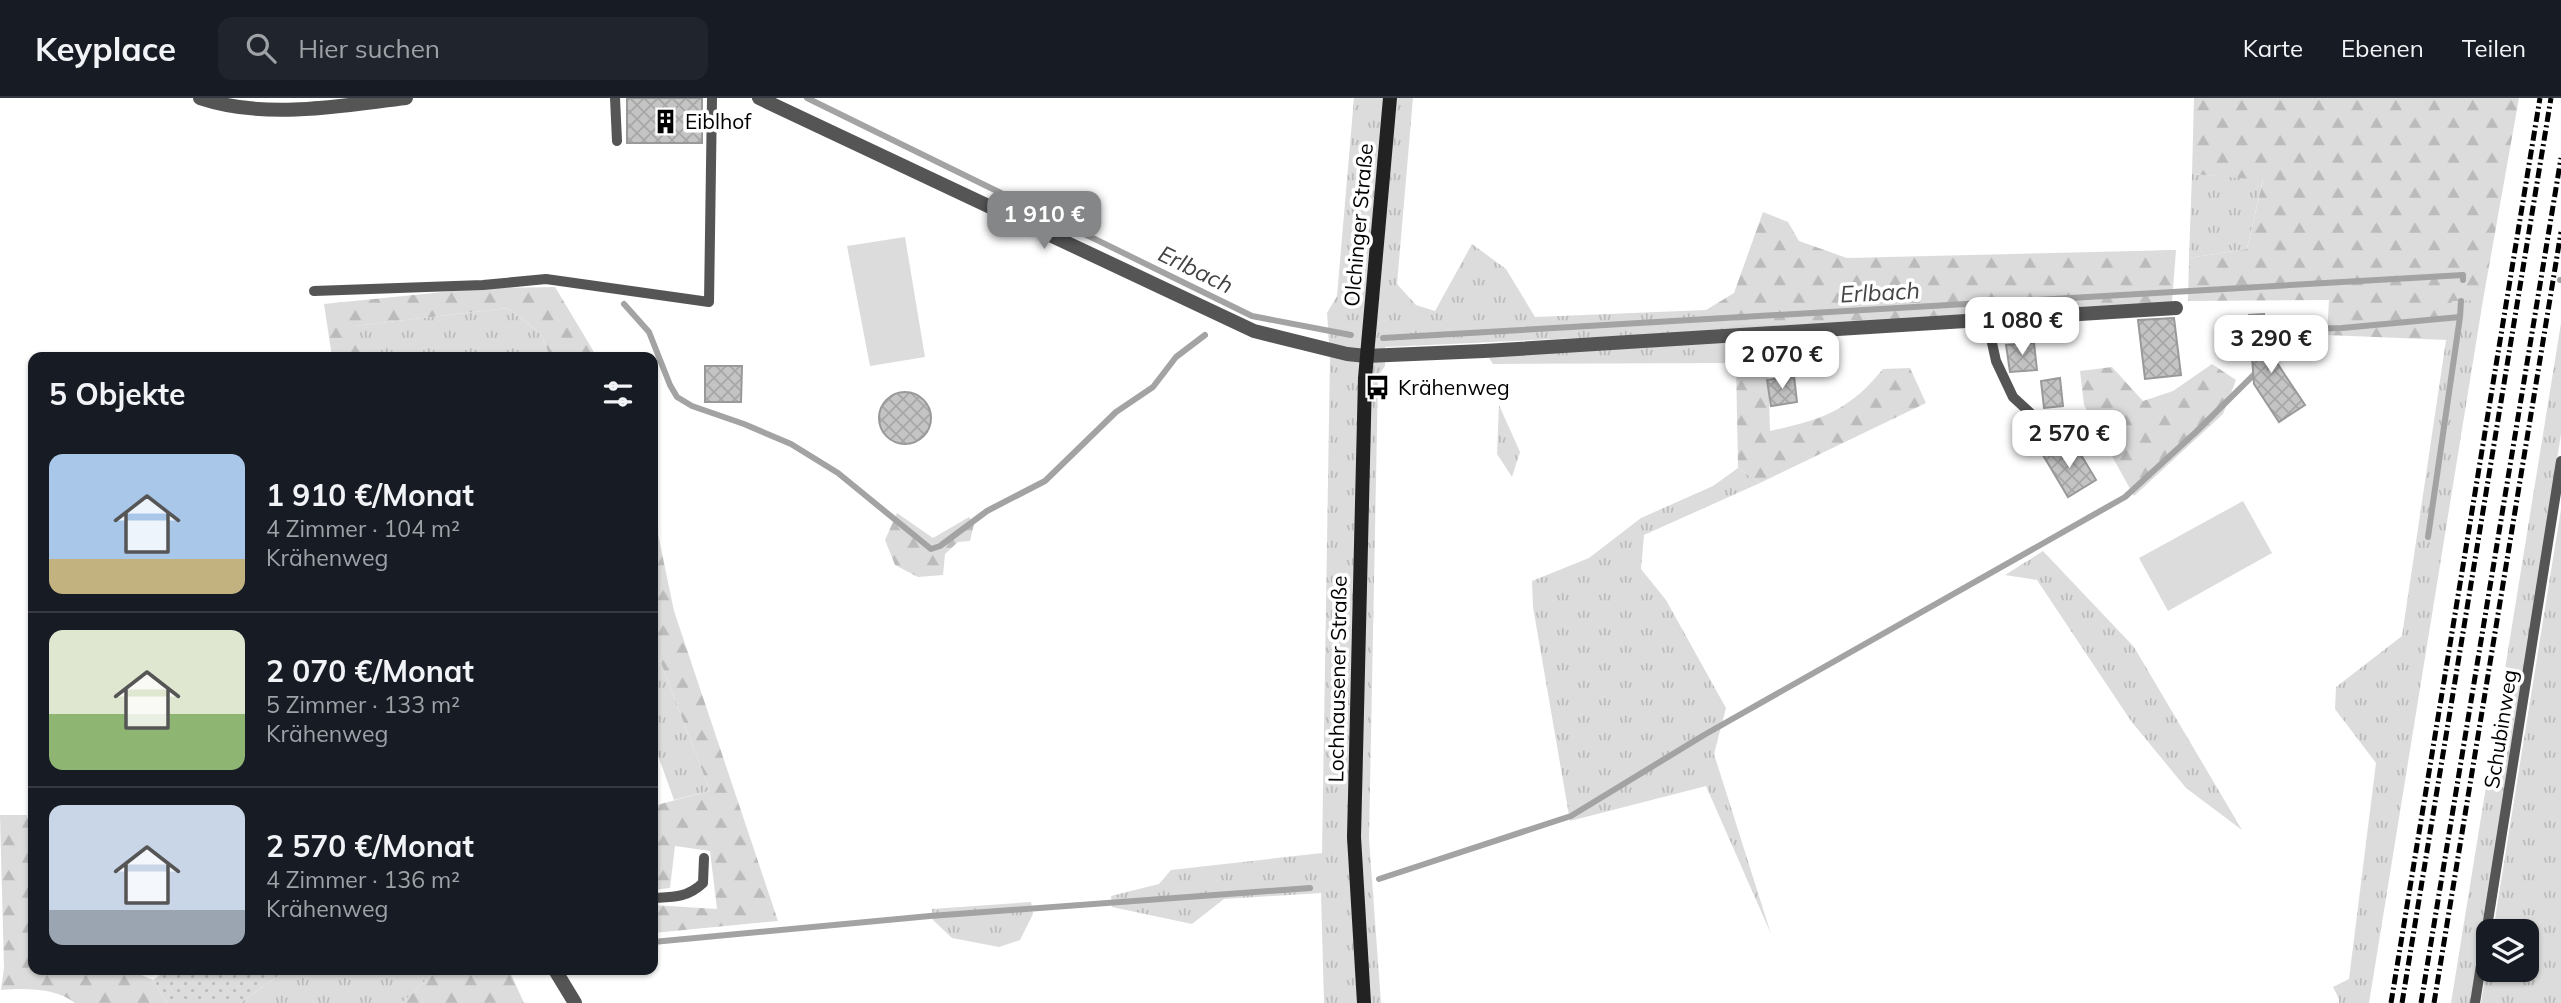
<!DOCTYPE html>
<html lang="de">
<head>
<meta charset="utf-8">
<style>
  body { margin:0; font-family:Mulish,sans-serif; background:#20242c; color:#f1f3f6; height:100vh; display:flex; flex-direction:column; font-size:26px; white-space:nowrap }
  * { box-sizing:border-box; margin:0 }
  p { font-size:23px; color:#9ea1a6 }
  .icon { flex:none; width:38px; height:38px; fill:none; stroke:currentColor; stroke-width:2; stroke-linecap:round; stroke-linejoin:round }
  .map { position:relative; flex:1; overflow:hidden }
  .sheet { position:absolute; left:28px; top:254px; width:630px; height:623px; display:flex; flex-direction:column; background:#171b24; border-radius:14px; box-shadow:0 2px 5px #0004 }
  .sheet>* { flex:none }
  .controls { position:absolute; left:2476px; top:821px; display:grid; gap:14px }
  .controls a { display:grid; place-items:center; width:63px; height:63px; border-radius:14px; background:#171b24; box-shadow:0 2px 5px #0004; font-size:35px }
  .price { position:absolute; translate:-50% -60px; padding:0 16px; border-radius:14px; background:#fff; color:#222; font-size:23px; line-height:46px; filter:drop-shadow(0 2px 4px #0008) }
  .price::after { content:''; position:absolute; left:50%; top:42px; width:21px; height:16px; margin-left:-10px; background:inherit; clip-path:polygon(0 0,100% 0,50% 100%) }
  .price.on { background:#858687; color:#fff }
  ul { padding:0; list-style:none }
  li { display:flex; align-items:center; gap:21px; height:175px; padding:0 21px }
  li+li { border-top:2px solid #363941 }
  li span { display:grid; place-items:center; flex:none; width:196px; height:140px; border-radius:14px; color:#555 }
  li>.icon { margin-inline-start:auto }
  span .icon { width:84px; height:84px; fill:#fffc; stroke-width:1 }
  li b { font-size:30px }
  h2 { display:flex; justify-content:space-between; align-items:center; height:84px; padding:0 21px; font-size:30px }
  header { display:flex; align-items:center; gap:42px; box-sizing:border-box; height:98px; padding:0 35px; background:#171b24; border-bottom:2px solid #363941 }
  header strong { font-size:33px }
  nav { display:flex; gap:38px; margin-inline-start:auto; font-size:24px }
  .search { width:490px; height:63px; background:#20242c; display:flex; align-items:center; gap:18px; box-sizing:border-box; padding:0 24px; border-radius:14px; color:#9ea1a6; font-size:26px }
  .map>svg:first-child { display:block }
</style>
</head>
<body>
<header>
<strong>Keyplace</strong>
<div class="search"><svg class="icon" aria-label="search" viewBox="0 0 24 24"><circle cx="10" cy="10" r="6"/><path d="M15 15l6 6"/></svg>Hier suchen</div>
<nav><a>Karte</a><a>Ebenen</a><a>Teilen</a></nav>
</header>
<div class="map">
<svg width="2561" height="905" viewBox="0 0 2561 905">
  <defs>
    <pattern id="grass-tufts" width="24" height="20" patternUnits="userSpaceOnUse" patternTransform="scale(1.75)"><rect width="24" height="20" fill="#dcdcdc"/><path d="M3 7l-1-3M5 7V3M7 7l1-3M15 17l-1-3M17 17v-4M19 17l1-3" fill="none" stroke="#bbb"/></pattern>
    <pattern id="forest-firs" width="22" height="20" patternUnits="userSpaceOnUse" patternTransform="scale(1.75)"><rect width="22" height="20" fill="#dcdcdc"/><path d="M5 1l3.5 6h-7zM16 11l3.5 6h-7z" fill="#bbb"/></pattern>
    <pattern id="garden-dots" width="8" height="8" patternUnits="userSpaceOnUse" patternTransform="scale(1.75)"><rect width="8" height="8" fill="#dcdcdc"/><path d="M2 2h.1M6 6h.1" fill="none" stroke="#bbb" stroke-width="1.8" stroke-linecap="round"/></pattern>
    <pattern id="building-cross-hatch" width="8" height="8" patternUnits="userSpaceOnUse" patternTransform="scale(1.75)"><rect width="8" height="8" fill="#c4c4c4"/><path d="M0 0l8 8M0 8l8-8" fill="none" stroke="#a7a7a7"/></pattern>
  </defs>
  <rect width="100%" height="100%" fill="#fff"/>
  <path fill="url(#grass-tufts)" d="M1354,0H1413L1397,186L1416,207L1435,213L1472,146L1506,171L1535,219L1706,212V234L1385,249V268L1378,278L1369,741L1381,905H1324L1321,795L1224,801L1192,826L1112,809L1111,798L1159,786L1171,772L1322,755L1330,259L1327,215L1337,198Z
    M2192,76L2263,81L2247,151L2189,160Z
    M2452,202H2483L2369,905H2339V901L2333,889L2349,881L2376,665L2335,611L2336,589L2402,538Z
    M508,210L541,236L550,259H363L353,228Z
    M2561,225V336L2472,905H2451Z
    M1706,241L1736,265L1493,266L1484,253Z
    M1499,307L1520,354L1512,379L1497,356Z
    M1738,370L1760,385L1644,437L1641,471L1666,502L1726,610L1714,656L1771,836L1706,688L1570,723L1533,509L1532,483L1589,460L1641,420L1713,388Z
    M2561,411V905H2481L2488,860V872H2527V833H2493Z
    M2043,453L2134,549L2242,732L2186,690L2131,623L2037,482L2005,477Z
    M653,544L710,693L674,702L655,649L653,650Z
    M1031,804L1033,816L1020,842L999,849L952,840L933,822L932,811Z
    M286,872H437L402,905H240Z"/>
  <path fill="url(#forest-firs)" d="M2194,0H2519L2483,202L2452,203L2447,242L2327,237L2329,202L2188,203L2189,160L2247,151L2263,82L2192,76Z
    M1763,114L1788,124L1799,143L1847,160L2176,152L2172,204L1767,230L1770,333C1821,322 1849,313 1883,271L1910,270L1926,305L1760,385L1738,370L1736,266L1706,241V212L1734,195Z
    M555,189L597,259H550L541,236L508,210L354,228L363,259H332L324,206L483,190Z
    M2212,266L2236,282L2223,316L2134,398L2084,307L2080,273L2112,269L2143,303L2173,293Z
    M653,412L674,513L778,823L653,835V807L717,811L710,753L675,748L670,790L653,792V708L710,693L653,544Z
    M897,415L933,440L969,419L974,426L970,443L958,444L945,456L943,477L918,479L895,467L885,442Z
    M0,717H27L33,746V872H130L153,882L167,905H75C56,890 25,890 1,892L4,870Z
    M437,872H509L524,905H402Z"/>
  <path fill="url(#garden-dots)" d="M167,872H286L240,905H167L153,882Z"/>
  <path fill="#dcdcdc" d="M905,139L925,259L870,268L847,148Z
    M2243,403L2272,455L2168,513L2139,460Z"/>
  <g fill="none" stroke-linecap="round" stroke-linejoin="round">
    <path stroke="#a3a3a3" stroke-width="6" d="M807,0L1252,218L1351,237
      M2560,182H2561
      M624,206L649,234L670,287L677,299L692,308L744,326L791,346L838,375L931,451L940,448L987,413L1045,383L1116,314L1153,289L1176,259L1205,237
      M1383,240L2463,177V182
      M2428,439L2460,219
      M1379,781L1571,718L1704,637L2125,399L2196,334L2300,231L2342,230L2460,219L2461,203
      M653,844L930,818L1310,790"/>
  </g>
  <path fill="url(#building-cross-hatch)" stroke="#999" stroke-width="2" d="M627,0H702V45H627Z
    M2264,216L2268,271L2277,265L2305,307L2279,324L2254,286L2249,217Z
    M2174,220L2181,277L2145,281L2138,222Z
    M2034,245L2037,272L2010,274L2006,247Z
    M705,268H742L741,304H705Z
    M1794,278L1797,304L1771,308L1767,282Z
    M2060,280L2063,308L2044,310L2041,283Z
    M879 320a26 26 0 1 1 52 0a26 26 0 1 1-52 0Z
    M2061,345L2071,360L2080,355L2096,382L2068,399L2043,357Z"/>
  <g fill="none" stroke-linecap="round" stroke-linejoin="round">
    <path stroke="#555" stroke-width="10" d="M615,0L617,43
      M314,193L483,187L546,181L709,204L712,0
      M1987,222L1996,263L2013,299L2049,332
      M653,800C673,799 687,800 703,785L704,760
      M2475,905L2561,363"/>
    <path stroke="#555" stroke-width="14" d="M200,0C266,22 338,8 406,0
      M759,0L1254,233L1347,256L1366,258L1484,253L2176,210
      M555,872L575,905"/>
    <path stroke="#222" stroke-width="14" d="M1364,905L1354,739L1365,280L1390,0"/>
    <path stroke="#000" stroke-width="5" stroke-dasharray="10 3.5 2 3.5" stroke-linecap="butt" d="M2391,905L2540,0
      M2402,905L2551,0
      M2421,905L2561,60
      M2434,905L2561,134"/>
  </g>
  <defs>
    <symbol id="building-bare" viewBox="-9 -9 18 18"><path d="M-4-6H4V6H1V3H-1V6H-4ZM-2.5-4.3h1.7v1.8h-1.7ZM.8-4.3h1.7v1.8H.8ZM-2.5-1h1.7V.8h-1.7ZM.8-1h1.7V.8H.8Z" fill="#000" stroke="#fff" stroke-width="2.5" paint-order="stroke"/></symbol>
    <symbol id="bus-bare" viewBox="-9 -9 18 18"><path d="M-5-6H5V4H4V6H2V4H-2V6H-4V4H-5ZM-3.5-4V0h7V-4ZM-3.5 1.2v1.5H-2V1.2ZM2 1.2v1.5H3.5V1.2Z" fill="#000" stroke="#fff" stroke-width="2.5" paint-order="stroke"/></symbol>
  </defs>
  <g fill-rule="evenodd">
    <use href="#building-bare" x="648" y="6" width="35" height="35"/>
    <use href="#bus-bare" x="1360" y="272" width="35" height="35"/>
  </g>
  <g text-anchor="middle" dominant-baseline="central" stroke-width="7" stroke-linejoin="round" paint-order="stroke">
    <g font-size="21" fill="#000" stroke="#fff" text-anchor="start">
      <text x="685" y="23">Eiblhof</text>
      <text x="1398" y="289">Krähenweg</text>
    </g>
    <g font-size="21" fill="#000" stroke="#fff">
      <text transform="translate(1358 127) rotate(-85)">Olchinger Straße</text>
      <text transform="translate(1337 581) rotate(-89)">Lochhausener Straße</text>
      <text transform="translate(2500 631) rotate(-81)">Schubinweg</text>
    </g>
    <g font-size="23" font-style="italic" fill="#444" stroke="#fff">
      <text transform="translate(1196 171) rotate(26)">Erlbach</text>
      <text transform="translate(1880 194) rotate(-3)">Erlbach</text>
    </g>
  </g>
</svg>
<div class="controls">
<a><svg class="icon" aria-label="layers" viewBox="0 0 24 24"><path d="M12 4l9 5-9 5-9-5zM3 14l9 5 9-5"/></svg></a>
</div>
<b class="price on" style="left:1044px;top:153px">1 910 €</b>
<b class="price" style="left:2022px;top:259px">1 080 €</b>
<b class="price" style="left:2271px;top:277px">3 290 €</b>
<b class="price" style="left:1782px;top:293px">2 070 €</b>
<b class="price" style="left:2069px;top:372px">2 570 €</b>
<section class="sheet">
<h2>5 Objekte<svg class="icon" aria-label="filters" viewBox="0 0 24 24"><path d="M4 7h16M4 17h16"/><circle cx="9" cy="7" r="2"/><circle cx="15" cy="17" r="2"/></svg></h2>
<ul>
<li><span style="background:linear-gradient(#a9c7e8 75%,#c2b280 0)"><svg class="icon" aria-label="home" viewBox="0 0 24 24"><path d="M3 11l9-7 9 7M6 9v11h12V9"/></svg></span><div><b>1 910 €/Monat</b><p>4 Zimmer · 104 m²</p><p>Krähenweg</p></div></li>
<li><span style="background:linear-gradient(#dfe7d0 60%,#8fb573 0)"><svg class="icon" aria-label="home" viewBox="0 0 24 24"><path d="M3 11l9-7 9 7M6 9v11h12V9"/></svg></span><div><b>2 070 €/Monat</b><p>5 Zimmer · 133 m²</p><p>Krähenweg</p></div></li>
<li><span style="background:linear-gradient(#c9d6e8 75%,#9aa5b1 0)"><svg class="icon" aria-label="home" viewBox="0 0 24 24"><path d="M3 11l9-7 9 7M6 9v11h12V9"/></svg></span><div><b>2 570 €/Monat</b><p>4 Zimmer · 136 m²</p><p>Krähenweg</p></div></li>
</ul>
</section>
</div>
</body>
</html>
